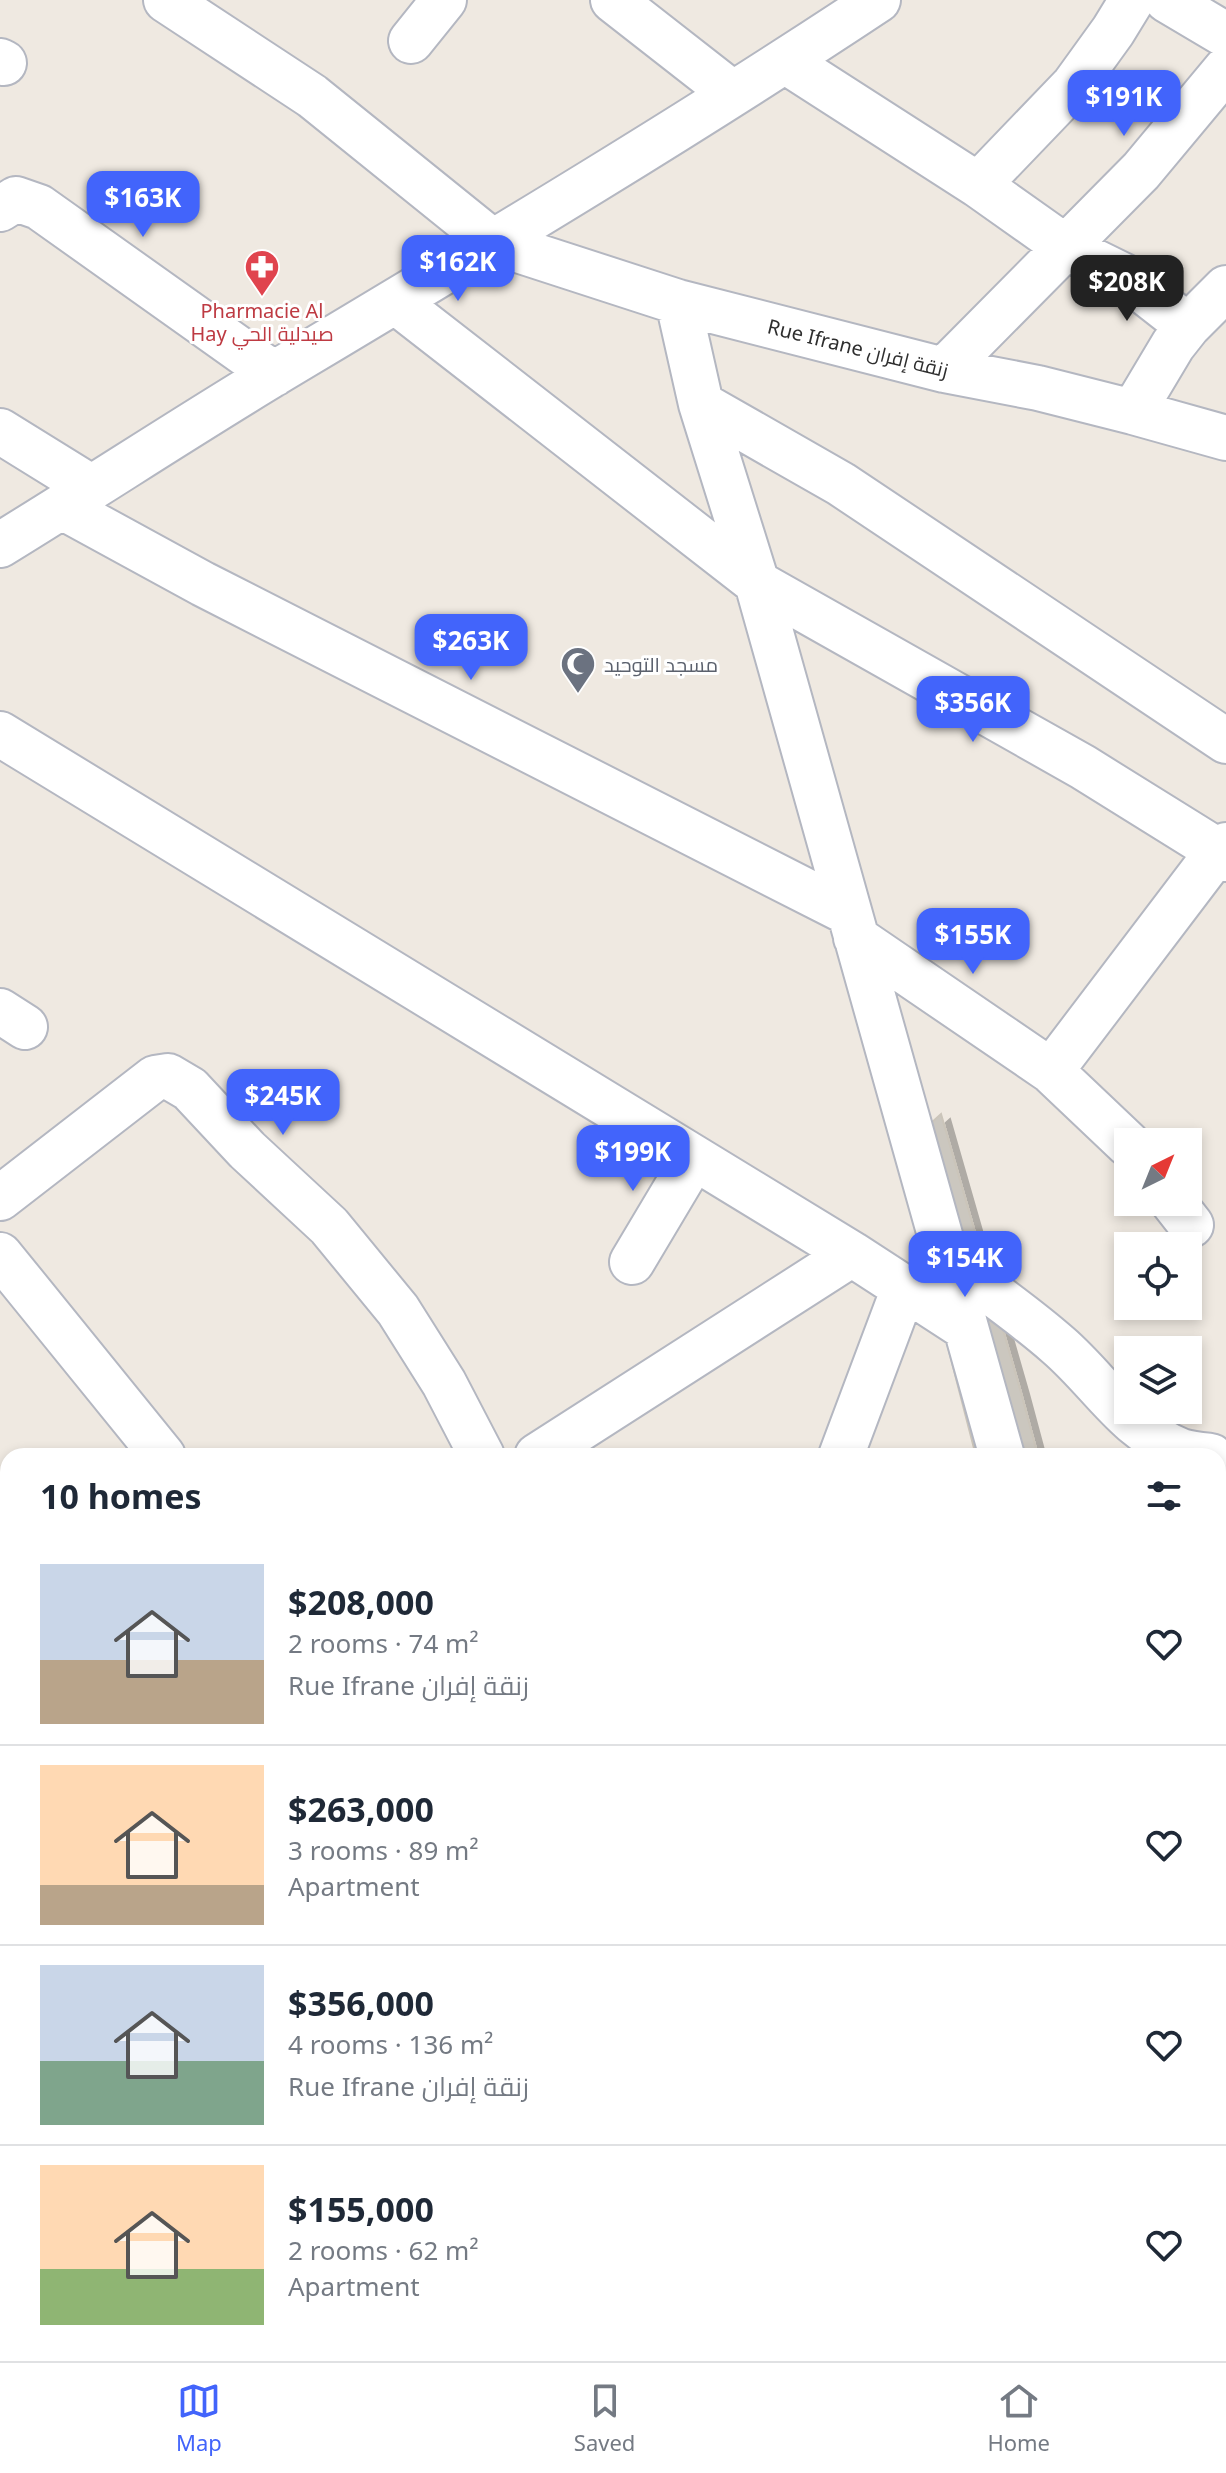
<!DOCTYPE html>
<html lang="en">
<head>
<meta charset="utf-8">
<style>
  body { margin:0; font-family:"Noto Sans",Cairo,sans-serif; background:#f6f6f7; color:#1f2937; height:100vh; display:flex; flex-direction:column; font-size:30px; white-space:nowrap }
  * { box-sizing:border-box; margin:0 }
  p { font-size:26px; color:#747a83 }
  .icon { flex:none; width:44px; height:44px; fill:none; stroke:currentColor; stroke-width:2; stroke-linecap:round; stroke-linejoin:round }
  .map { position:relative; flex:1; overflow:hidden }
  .drawer { position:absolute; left:0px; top:1448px; width:1226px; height:914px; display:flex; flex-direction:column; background:#fff; border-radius:24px 24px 0 0; box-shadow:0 4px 12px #0003 }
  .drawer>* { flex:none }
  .needle { width:52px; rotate:43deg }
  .tools { position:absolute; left:1114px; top:1128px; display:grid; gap:16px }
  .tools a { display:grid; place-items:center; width:88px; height:88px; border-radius:0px; background:#fff; box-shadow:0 4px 12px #0003; font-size:40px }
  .price { position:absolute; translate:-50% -68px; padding:0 18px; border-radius:16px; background:#4264fb; color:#fff; font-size:26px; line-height:52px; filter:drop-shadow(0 2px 4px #0008) }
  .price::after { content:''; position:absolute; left:50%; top:48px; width:24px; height:18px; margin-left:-12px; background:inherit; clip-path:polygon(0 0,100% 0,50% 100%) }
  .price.current { background:#222; color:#fff }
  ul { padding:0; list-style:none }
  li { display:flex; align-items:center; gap:24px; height:200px; padding:0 40px }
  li+li { border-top:2px solid #e0e1e3 }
  li span { display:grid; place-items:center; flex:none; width:224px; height:160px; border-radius:0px; color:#555 }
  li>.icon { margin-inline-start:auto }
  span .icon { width:96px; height:96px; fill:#fffc; stroke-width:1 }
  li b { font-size:34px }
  h2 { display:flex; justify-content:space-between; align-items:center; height:96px; padding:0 40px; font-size:34px }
  .dock { display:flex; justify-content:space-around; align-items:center; height:112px; border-top:2px solid #e0e1e3; background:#fff; font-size:22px; color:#747a83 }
  .dock a { display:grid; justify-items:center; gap:4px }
  .dock .current { color:#4264fb }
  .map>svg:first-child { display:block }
</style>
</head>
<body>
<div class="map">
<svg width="1226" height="2361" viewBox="0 0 1226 2361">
  <defs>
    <filter id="shadow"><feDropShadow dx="9" dy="5" stdDeviation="0" flood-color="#0004"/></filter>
  </defs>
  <rect width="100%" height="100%" fill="#efe9e1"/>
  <path fill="#cbc7bf" stroke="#cbc5ba" stroke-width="2" filter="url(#shadow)" d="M941,1114L1020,1389L1038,1456H976L898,1153Z
    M1226,1787V1985L1218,1977V1795Z"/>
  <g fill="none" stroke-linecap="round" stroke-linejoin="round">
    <defs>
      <path id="minor" d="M166,0L312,96L493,242L678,302L944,370L1038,388L1133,412L1226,438
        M613,0L732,93
        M1167,0L1226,35
        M411,41L444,0
        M0,61L4,63
        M785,61L978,185L1067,248L1124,276L1188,326L1173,345L1133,412
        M978,185L1074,85L1113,31L1132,0
        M0,209L16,199L39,207L274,374
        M396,302L757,583L1083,767L1218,851L1226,859
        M678,302L701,404L757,583L1002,1456
        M1188,326L1226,288
        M944,370L1141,171L1226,69
        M701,404L841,484L1226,741
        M0,431L92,488
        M62,507L203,584L849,913
        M0,545C93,488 184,428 277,372C479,251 682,130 878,0
        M0,734L852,1254L966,1328
        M856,938L1051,1071
        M0,1011L25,1027
        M1128,1144L1051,1071L1218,851L1226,845
        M0,1198L155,1078L168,1076L190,1089L247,1150L329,1226L398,1310L444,1383L482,1456
        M1173,1202L1191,1225
        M0,1255L163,1456
        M946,1259C983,1287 1023,1314 1058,1345C1101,1382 1125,1429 1181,1451C1191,1454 1202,1455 1211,1456
        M632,1262L694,1158
        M537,1456L852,1254
        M841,1456L904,1288
        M0,1676L8,1689
        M0,1801L8,1797
        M1218,1845L1226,1838
        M1218,1906L1226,1914
        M0,2211L8,2208
        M267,2354L270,2361
        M365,2354L387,2361
        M547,2354L550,2361
        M675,2354L678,2361
        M105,2358L106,2361"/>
    </defs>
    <use href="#minor" stroke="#b4b7c1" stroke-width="48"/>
    <use href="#minor" stroke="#fff" stroke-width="44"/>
  </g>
  <defs>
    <symbol id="pharmacy-pin" viewBox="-11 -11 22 30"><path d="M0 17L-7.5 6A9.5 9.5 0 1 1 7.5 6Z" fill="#e0444e" stroke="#fff"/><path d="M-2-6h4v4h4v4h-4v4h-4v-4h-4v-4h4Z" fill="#fff"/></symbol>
    <symbol id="mosque-pin" viewBox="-11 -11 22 30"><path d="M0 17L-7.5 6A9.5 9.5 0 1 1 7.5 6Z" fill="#6b7280" stroke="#fff"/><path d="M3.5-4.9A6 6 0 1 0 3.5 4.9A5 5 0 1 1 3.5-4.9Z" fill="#fff"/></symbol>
  </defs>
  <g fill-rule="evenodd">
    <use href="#pharmacy-pin" x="242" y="247" width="40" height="54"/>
    <use href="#mosque-pin" x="558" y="644" width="40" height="54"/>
  </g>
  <g text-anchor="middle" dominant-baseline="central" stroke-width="6" stroke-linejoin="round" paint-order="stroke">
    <g font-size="20" fill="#be3a42" stroke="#fff">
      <text x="262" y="310">Pharmacie Al<tspan x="262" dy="23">Hay صيدلية الحي</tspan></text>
    </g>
    <g font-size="20" fill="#2e2e2e" stroke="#fff">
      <text transform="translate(858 348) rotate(14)">Rue Ifrane زنقة إفران</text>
    </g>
    <g font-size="20" fill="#5b616d" stroke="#fff" text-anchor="start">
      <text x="604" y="664">مسجد التوحيد</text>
    </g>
  </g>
</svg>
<div class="tools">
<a><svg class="needle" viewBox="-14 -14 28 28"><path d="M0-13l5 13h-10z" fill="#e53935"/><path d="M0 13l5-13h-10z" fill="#747a83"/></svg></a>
<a><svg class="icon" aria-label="locate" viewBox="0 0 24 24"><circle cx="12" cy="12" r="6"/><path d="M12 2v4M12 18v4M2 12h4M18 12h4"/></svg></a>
<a><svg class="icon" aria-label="layers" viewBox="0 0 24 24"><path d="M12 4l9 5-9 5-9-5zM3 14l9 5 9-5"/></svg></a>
</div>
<b class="price" style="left:1124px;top:138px">$191K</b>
<b class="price" style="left:143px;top:239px">$163K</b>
<b class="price" style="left:458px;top:303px">$162K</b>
<b class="price current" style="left:1127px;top:323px">$208K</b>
<b class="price" style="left:471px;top:682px">$263K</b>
<b class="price" style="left:973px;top:744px">$356K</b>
<b class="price" style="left:973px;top:976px">$155K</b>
<b class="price" style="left:283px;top:1137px">$245K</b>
<b class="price" style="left:633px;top:1193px">$199K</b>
<b class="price" style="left:965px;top:1299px">$154K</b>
<section class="drawer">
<h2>10 homes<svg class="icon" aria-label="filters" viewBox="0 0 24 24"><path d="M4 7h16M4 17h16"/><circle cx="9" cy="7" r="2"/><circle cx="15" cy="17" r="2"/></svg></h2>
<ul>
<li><span style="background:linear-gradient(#c9d6e8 60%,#b9a48a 0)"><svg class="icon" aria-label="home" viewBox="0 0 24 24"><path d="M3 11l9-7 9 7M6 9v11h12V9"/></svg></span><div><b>$208,000</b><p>2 rooms · 74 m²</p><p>Rue Ifrane زنقة إفران</p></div><svg class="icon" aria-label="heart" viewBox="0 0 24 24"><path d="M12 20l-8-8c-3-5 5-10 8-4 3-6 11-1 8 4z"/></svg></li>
<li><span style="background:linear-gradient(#ffd9b3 75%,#b9a48a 0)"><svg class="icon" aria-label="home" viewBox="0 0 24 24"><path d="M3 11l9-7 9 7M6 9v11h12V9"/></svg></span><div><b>$263,000</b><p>3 rooms · 89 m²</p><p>Apartment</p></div><svg class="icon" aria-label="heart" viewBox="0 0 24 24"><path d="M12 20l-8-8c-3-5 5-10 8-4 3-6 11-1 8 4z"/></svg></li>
<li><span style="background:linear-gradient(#c9d6e8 60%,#7fa58c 0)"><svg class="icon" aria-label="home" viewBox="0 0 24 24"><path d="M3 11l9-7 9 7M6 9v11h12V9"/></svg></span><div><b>$356,000</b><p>4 rooms · 136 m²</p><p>Rue Ifrane زنقة إفران</p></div><svg class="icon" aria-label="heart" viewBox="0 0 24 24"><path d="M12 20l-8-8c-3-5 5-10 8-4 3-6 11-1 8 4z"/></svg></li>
<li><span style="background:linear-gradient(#ffd9b3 65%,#8fb573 0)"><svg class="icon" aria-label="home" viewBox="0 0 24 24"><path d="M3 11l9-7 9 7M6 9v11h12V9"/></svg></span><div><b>$155,000</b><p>2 rooms · 62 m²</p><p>Apartment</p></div><svg class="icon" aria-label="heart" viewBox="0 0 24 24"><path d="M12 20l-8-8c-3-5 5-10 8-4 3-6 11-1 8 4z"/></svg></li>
</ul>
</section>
</div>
<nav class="dock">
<a class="current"><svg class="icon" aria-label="map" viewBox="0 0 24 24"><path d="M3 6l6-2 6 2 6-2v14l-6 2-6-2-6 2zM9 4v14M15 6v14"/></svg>Map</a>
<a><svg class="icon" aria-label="saved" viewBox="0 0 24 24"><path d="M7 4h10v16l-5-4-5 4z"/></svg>Saved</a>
<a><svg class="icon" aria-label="home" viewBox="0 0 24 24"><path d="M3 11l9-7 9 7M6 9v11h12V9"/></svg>Home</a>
</nav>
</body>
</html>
